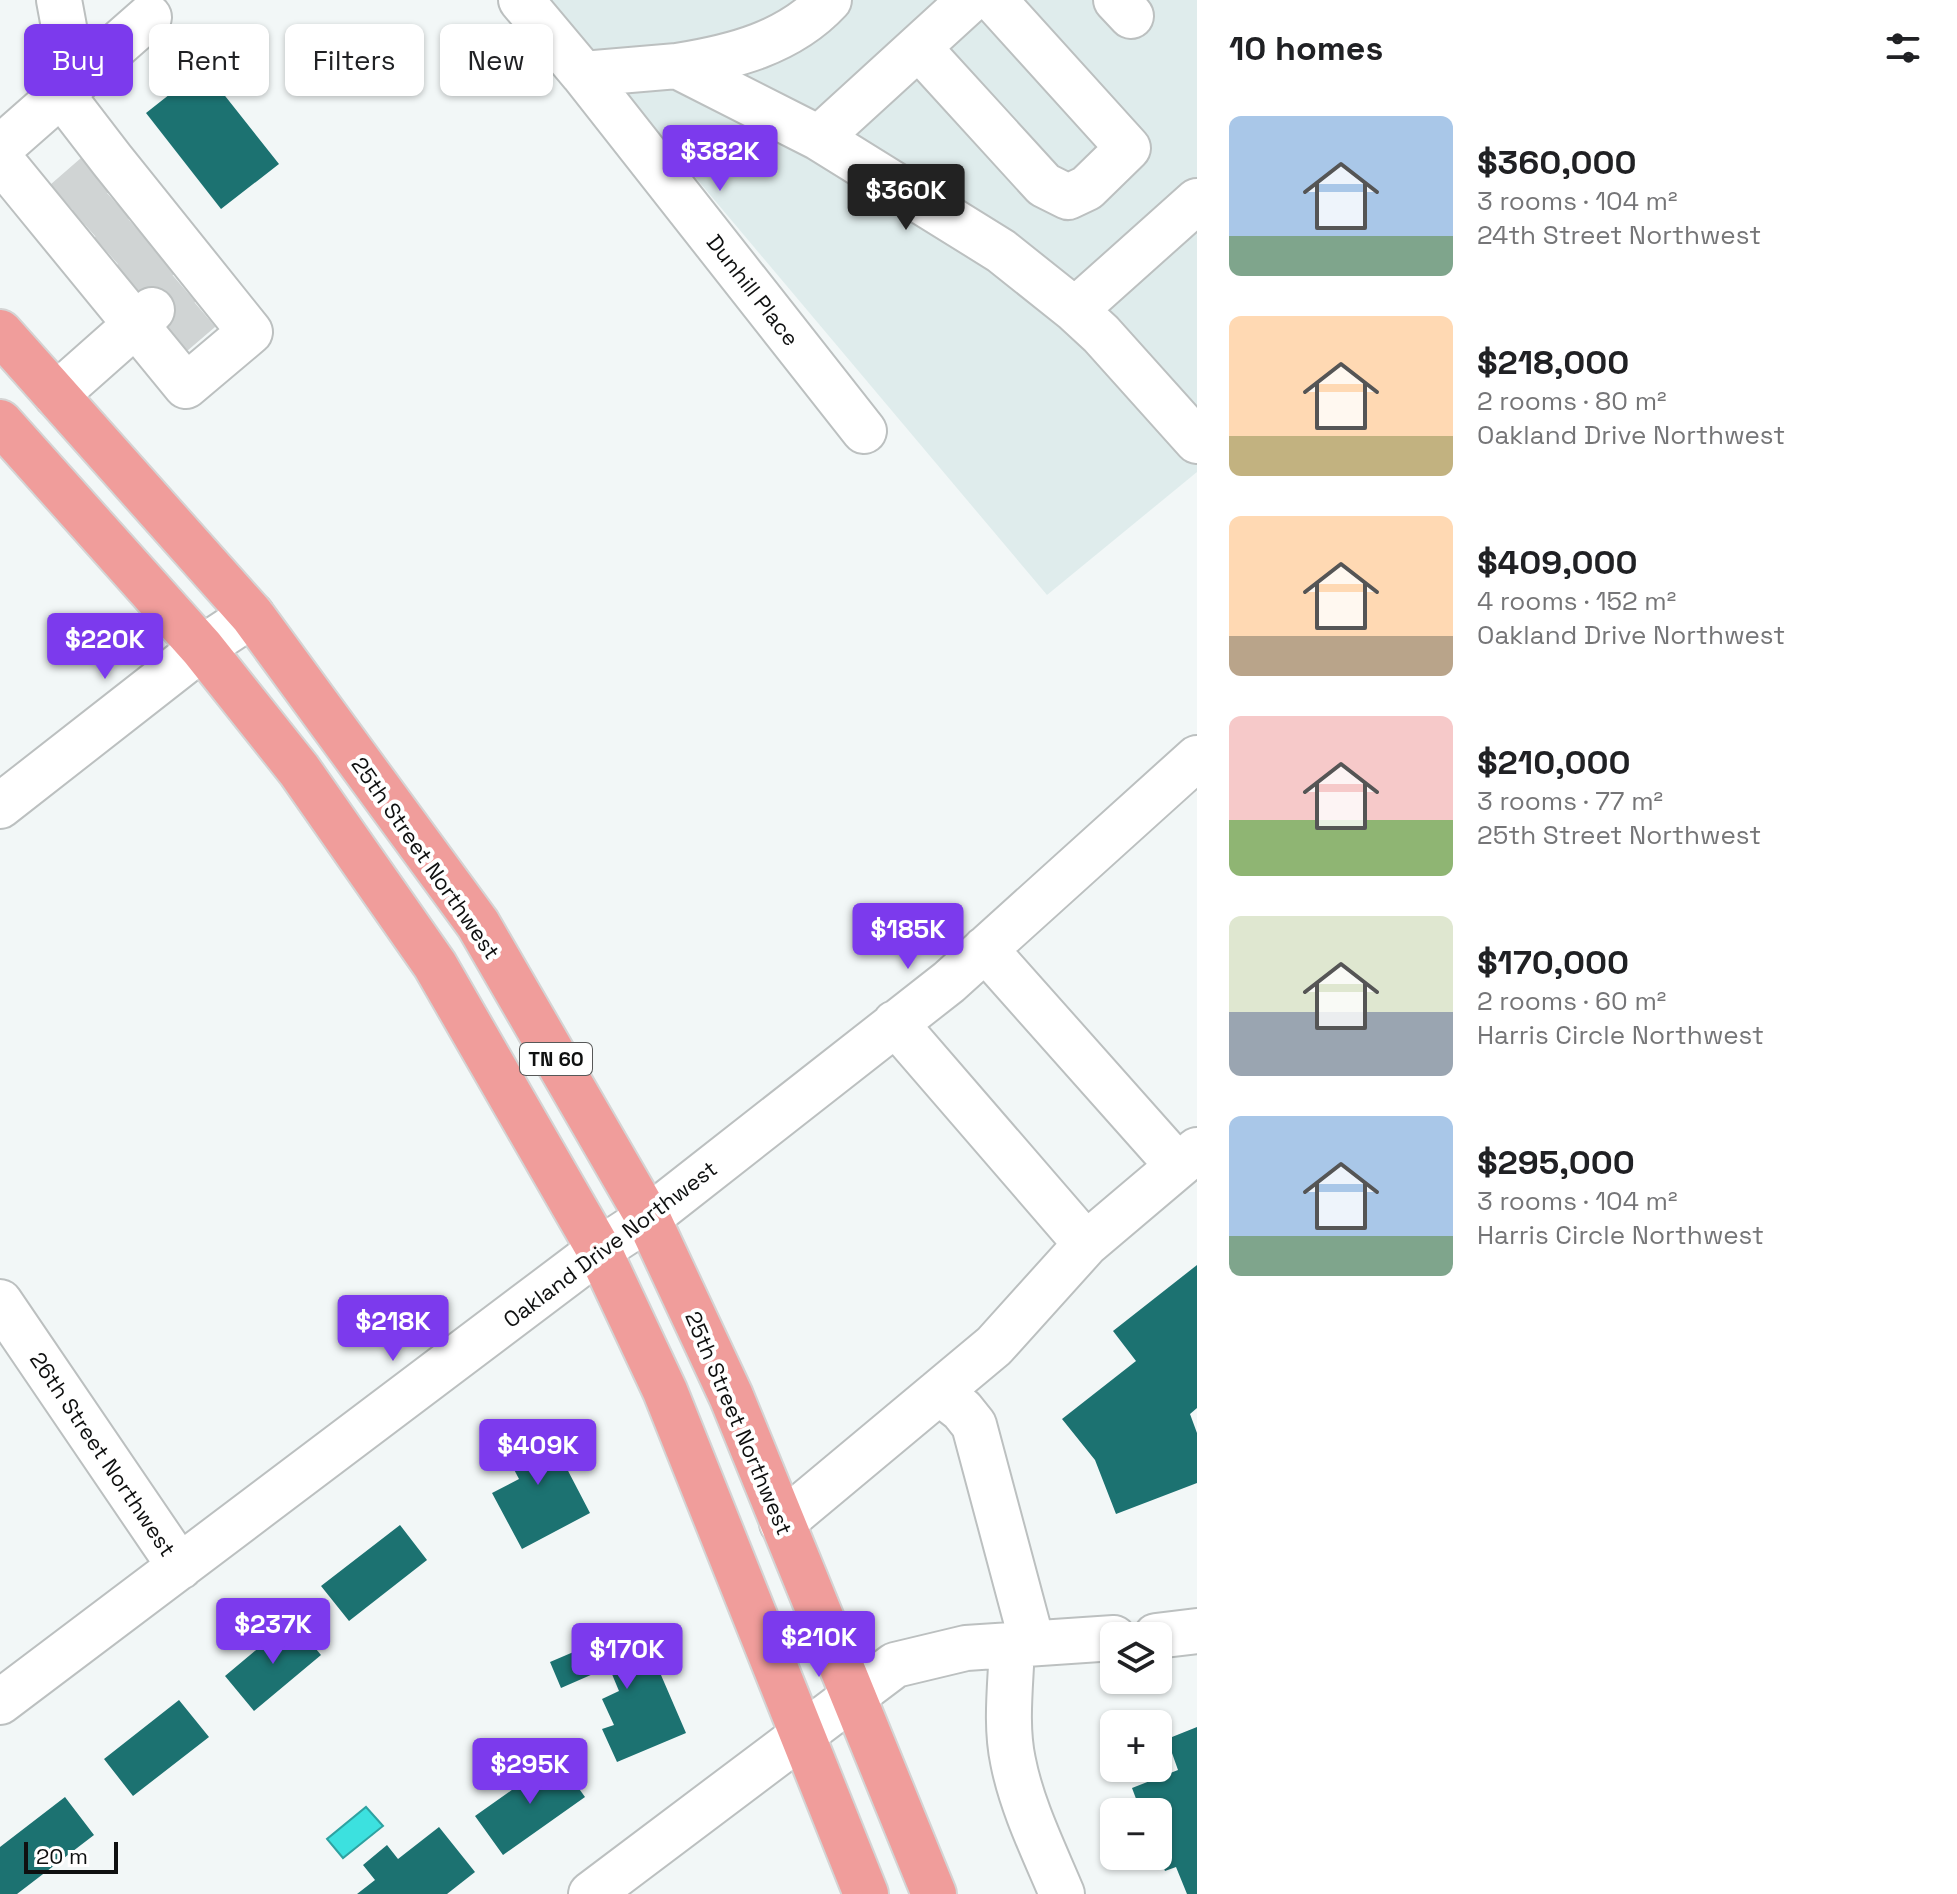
<!DOCTYPE html>
<html lang="en">
<head>
<meta charset="utf-8">
<style>
  body { margin:0; font-family:"Space Grotesk",sans-serif; background:#f6f6f6; color:#202124; height:100vh; display:flex; flex-direction:column; font-size:30px; white-space:nowrap }
  * { box-sizing:border-box; margin:0 }
  p { font-size:26px; color:#757577 }
  .icon { flex:none; width:44px; height:44px; fill:none; stroke:currentColor; stroke-width:2; stroke-linecap:round; stroke-linejoin:round }
  .map { position:relative; flex:1; overflow:hidden }
  .details { display:flex; flex-direction:column; background:#fff; width:760px }
  .details>* { flex:none }
  .guide { position:absolute; left:24px; top:24px; width:760px; height:72px; display:flex; gap:16px }
  .tools { position:absolute; left:1100px; top:1622px; display:grid; gap:16px }
  .tools a { display:grid; place-items:center; width:72px; height:72px; border-radius:12px; background:#fff; box-shadow:0 2px 6px #0004; font-size:40px }
  .scale { position:absolute; left:24px; bottom:20px; width:94px; box-sizing:border-box; padding-left:8px; border:4px solid #0f1010; border-top:0; font-size:22px; line-height:28px; white-space:nowrap; color:#0f1010; -webkit-text-stroke:6px #fff; paint-order:stroke }
  .price { position:absolute; translate:-50% -68px; padding:0 18px; border-radius:8px; background:#7c3aed; color:#fff; font-size:26px; line-height:52px; filter:drop-shadow(0 2px 4px #0008) }
  .price::after { content:''; position:absolute; left:50%; top:48px; width:24px; height:18px; margin-left:-12px; background:inherit; clip-path:polygon(0 0,100% 0,50% 100%) }
  .price.active { background:#222; color:#fff }
  ul { padding:0; list-style:none }
  li { display:flex; align-items:center; gap:24px; height:200px; padding:0 32px }
  li span { display:grid; place-items:center; flex:none; width:224px; height:160px; border-radius:12px; color:#555 }
  li>.icon { margin-inline-start:auto }
  span .icon { width:96px; height:96px; fill:#fffc; stroke-width:1 }
  li b { font-size:34px }
  h2 { display:flex; justify-content:space-between; align-items:center; height:96px; padding:0 32px; font-size:34px }
  .pill { padding:0 28px; border-radius:12px; background:#fff; box-shadow:0 2px 6px #0004; font-size:28px; line-height:72px }
  .pill.active { background:#7c3aed; color:#fff }
  main { display:flex; flex:1; min-height:0 }
  .map>svg:first-child { display:block }
</style>
</head>
<body>
<main>
<div class="map">
<svg width="1197" height="1894" viewBox="0 0 1197 1894">
  <rect width="100%" height="100%" fill="#f2f7f7"/>
  <path fill="#dfecec" d="M546,0H1197V472L1047,595Z"/>
  <path fill="#3ce1df" stroke="#2ea2a1" stroke-width="2" d="M366,1807L383,1826L343,1858L327,1839Z"/>
  <path fill="#1c7271" d="M203,68L279,164L221,209L146,113Z
    M1197,1265V1408L1190,1414L1197,1433V1483L1116,1514L1095,1460L1062,1419L1136,1361L1113,1331Z
    M541,1419L590,1513L522,1549L492,1493L519,1479L499,1441Z
    M400,1525L427,1560L349,1621L321,1586Z
    M292,1620L321,1655L254,1711L225,1676Z
    M639,1624L686,1733L617,1762L602,1729L614,1725L602,1699L619,1691L609,1667L561,1688L550,1662Z
    M179,1700L209,1737L133,1796L104,1759Z
    M1197,1727V1894H1187L1176,1867L1165,1871L1158,1855V1812H1141L1132,1788L1178,1770L1167,1739Z
    M557,1758L585,1797L503,1855L475,1816Z
    M65,1797L94,1835L17,1894H0V1847Z
    M439,1827L475,1872L447,1894H357L375,1880L363,1865L387,1845L398,1859Z"/>
  <g fill="none" stroke-linecap="round" stroke-linejoin="round">
    <path stroke="#d0d4d4" stroke-width="44" stroke-dasharray="44 22" stroke-linecap="butt" d="M65,201L96,174
      M87,227L115,202
      M109,254L137,229
      M130,283L160,257
      M152,310L181,285
      M173,334L201,310"/>
    <defs>
      <path id="minor" d="M521,0L583,74L864,431
        M1116,0L1131,16
        M919,48L1044,185L1068,197L1087,188L1128,148L994,0
        M677,66C733,57 789,43 829,0
        M583,74L677,66L819,138L1001,251L1075,310L1101,334L1197,441
        M819,138L970,0
        M0,148L149,17
        M0,159L186,386L250,332L112,160L62,95L67,43L59,0
        M1075,310L1197,201
        M56,395L152,310
        M0,806L202,648L252,615
        M985,949L1178,1166
        M895,1023L1086,1244
        M0,1302L180,1567
        M939,1392L962,1410L974,1425L1032,1642
        M782,1523L994,1346L1086,1244L1197,1150
        M1156,1636L1197,1631
        M1012,1644C1011,1682 1005,1724 1013,1761C1022,1807 1044,1851 1062,1894
        M0,1702L599,1250L648,1218L949,982L1197,758
        M591,1894L895,1665L966,1648L1114,1638"/>
      <path id="highway" d="M0,332L252,615L478,924L648,1218L731,1396L934,1894
        M0,422L202,648L299,770L435,965L599,1250L665,1391L866,1894"/>
    </defs>
    <use href="#minor" stroke="#bcc0c0" stroke-width="48"/>
    <use href="#highway" stroke="#d4d4d4" stroke-width="48"/>
    <use href="#minor" stroke="#fff" stroke-width="44"/>
    <use href="#highway" stroke="#f09d9b" stroke-width="44"/>
  </g>
  <g text-anchor="middle" dominant-baseline="central" stroke-width="8" stroke-linejoin="round" paint-order="stroke">
    <rect fill="#fff" stroke="#575858" stroke-width="2" x="520" y="1043" width="72" height="32" rx="6"/>
    <g font-size="20" font-weight="bold" fill="#0f1010">
      <text x="556" y="1059">TN 60</text>
    </g>
    <g font-size="22" fill="#0f1010" stroke="#fff">
      <text transform="translate(753 290) rotate(52)">Dunhill Place</text>
      <text transform="translate(426 858) rotate(55)">25th Street Northwest</text>
      <text transform="translate(610 1244) rotate(-37)">Oakland Drive Northwest</text>
      <text transform="translate(739 1423) rotate(67)">25th Street Northwest</text>
      <text transform="translate(103 1454) rotate(56)">26th Street Northwest</text>
    </g>
  </g>
</svg>
<div class="tools">
<a><svg class="icon" aria-label="layers" viewBox="0 0 24 24"><path d="M12 4l9 5-9 5-9-5zM3 14l9 5 9-5"/></svg></a>
<a>+</a>
<a>−</a>
</div>
<div class="scale">20 m</div>
<b class="price" style="left:720px;top:193px">$382K</b>
<b class="price active" style="left:906px;top:232px">$360K</b>
<b class="price" style="left:105px;top:681px">$220K</b>
<b class="price" style="left:908px;top:971px">$185K</b>
<b class="price" style="left:393px;top:1363px">$218K</b>
<b class="price" style="left:538px;top:1487px">$409K</b>
<b class="price" style="left:273px;top:1666px">$237K</b>
<b class="price" style="left:819px;top:1679px">$210K</b>
<b class="price" style="left:627px;top:1691px">$170K</b>
<b class="price" style="left:530px;top:1806px">$295K</b>
<div class="guide">
<a class="pill active">Buy</a>
<a class="pill">Rent</a>
<a class="pill">Filters</a>
<a class="pill">New</a>
</div>
</div>
<section class="details">
<h2>10 homes<svg class="icon" aria-label="filters" viewBox="0 0 24 24"><path d="M4 7h16M4 17h16"/><circle cx="9" cy="7" r="2"/><circle cx="15" cy="17" r="2"/></svg></h2>
<ul>
<li><span style="background:linear-gradient(#a9c7e8 75%,#7fa58c 0)"><svg class="icon" aria-label="home" viewBox="0 0 24 24"><path d="M3 11l9-7 9 7M6 9v11h12V9"/></svg></span><div><b>$360,000</b><p>3 rooms · 104 m²</p><p>24th Street Northwest</p></div></li>
<li><span style="background:linear-gradient(#ffd9b3 75%,#c2b280 0)"><svg class="icon" aria-label="home" viewBox="0 0 24 24"><path d="M3 11l9-7 9 7M6 9v11h12V9"/></svg></span><div><b>$218,000</b><p>2 rooms · 80 m²</p><p>Oakland Drive Northwest</p></div></li>
<li><span style="background:linear-gradient(#ffd9b3 75%,#b9a48a 0)"><svg class="icon" aria-label="home" viewBox="0 0 24 24"><path d="M3 11l9-7 9 7M6 9v11h12V9"/></svg></span><div><b>$409,000</b><p>4 rooms · 152 m²</p><p>Oakland Drive Northwest</p></div></li>
<li><span style="background:linear-gradient(#f6c9c9 65%,#8fb573 0)"><svg class="icon" aria-label="home" viewBox="0 0 24 24"><path d="M3 11l9-7 9 7M6 9v11h12V9"/></svg></span><div><b>$210,000</b><p>3 rooms · 77 m²</p><p>25th Street Northwest</p></div></li>
<li><span style="background:linear-gradient(#dfe7d0 60%,#9aa5b1 0)"><svg class="icon" aria-label="home" viewBox="0 0 24 24"><path d="M3 11l9-7 9 7M6 9v11h12V9"/></svg></span><div><b>$170,000</b><p>2 rooms · 60 m²</p><p>Harris Circle Northwest</p></div></li>
<li><span style="background:linear-gradient(#a9c7e8 75%,#7fa58c 0)"><svg class="icon" aria-label="home" viewBox="0 0 24 24"><path d="M3 11l9-7 9 7M6 9v11h12V9"/></svg></span><div><b>$295,000</b><p>3 rooms · 104 m²</p><p>Harris Circle Northwest</p></div></li>
</ul>
</section>
</main>
</body>
</html>
